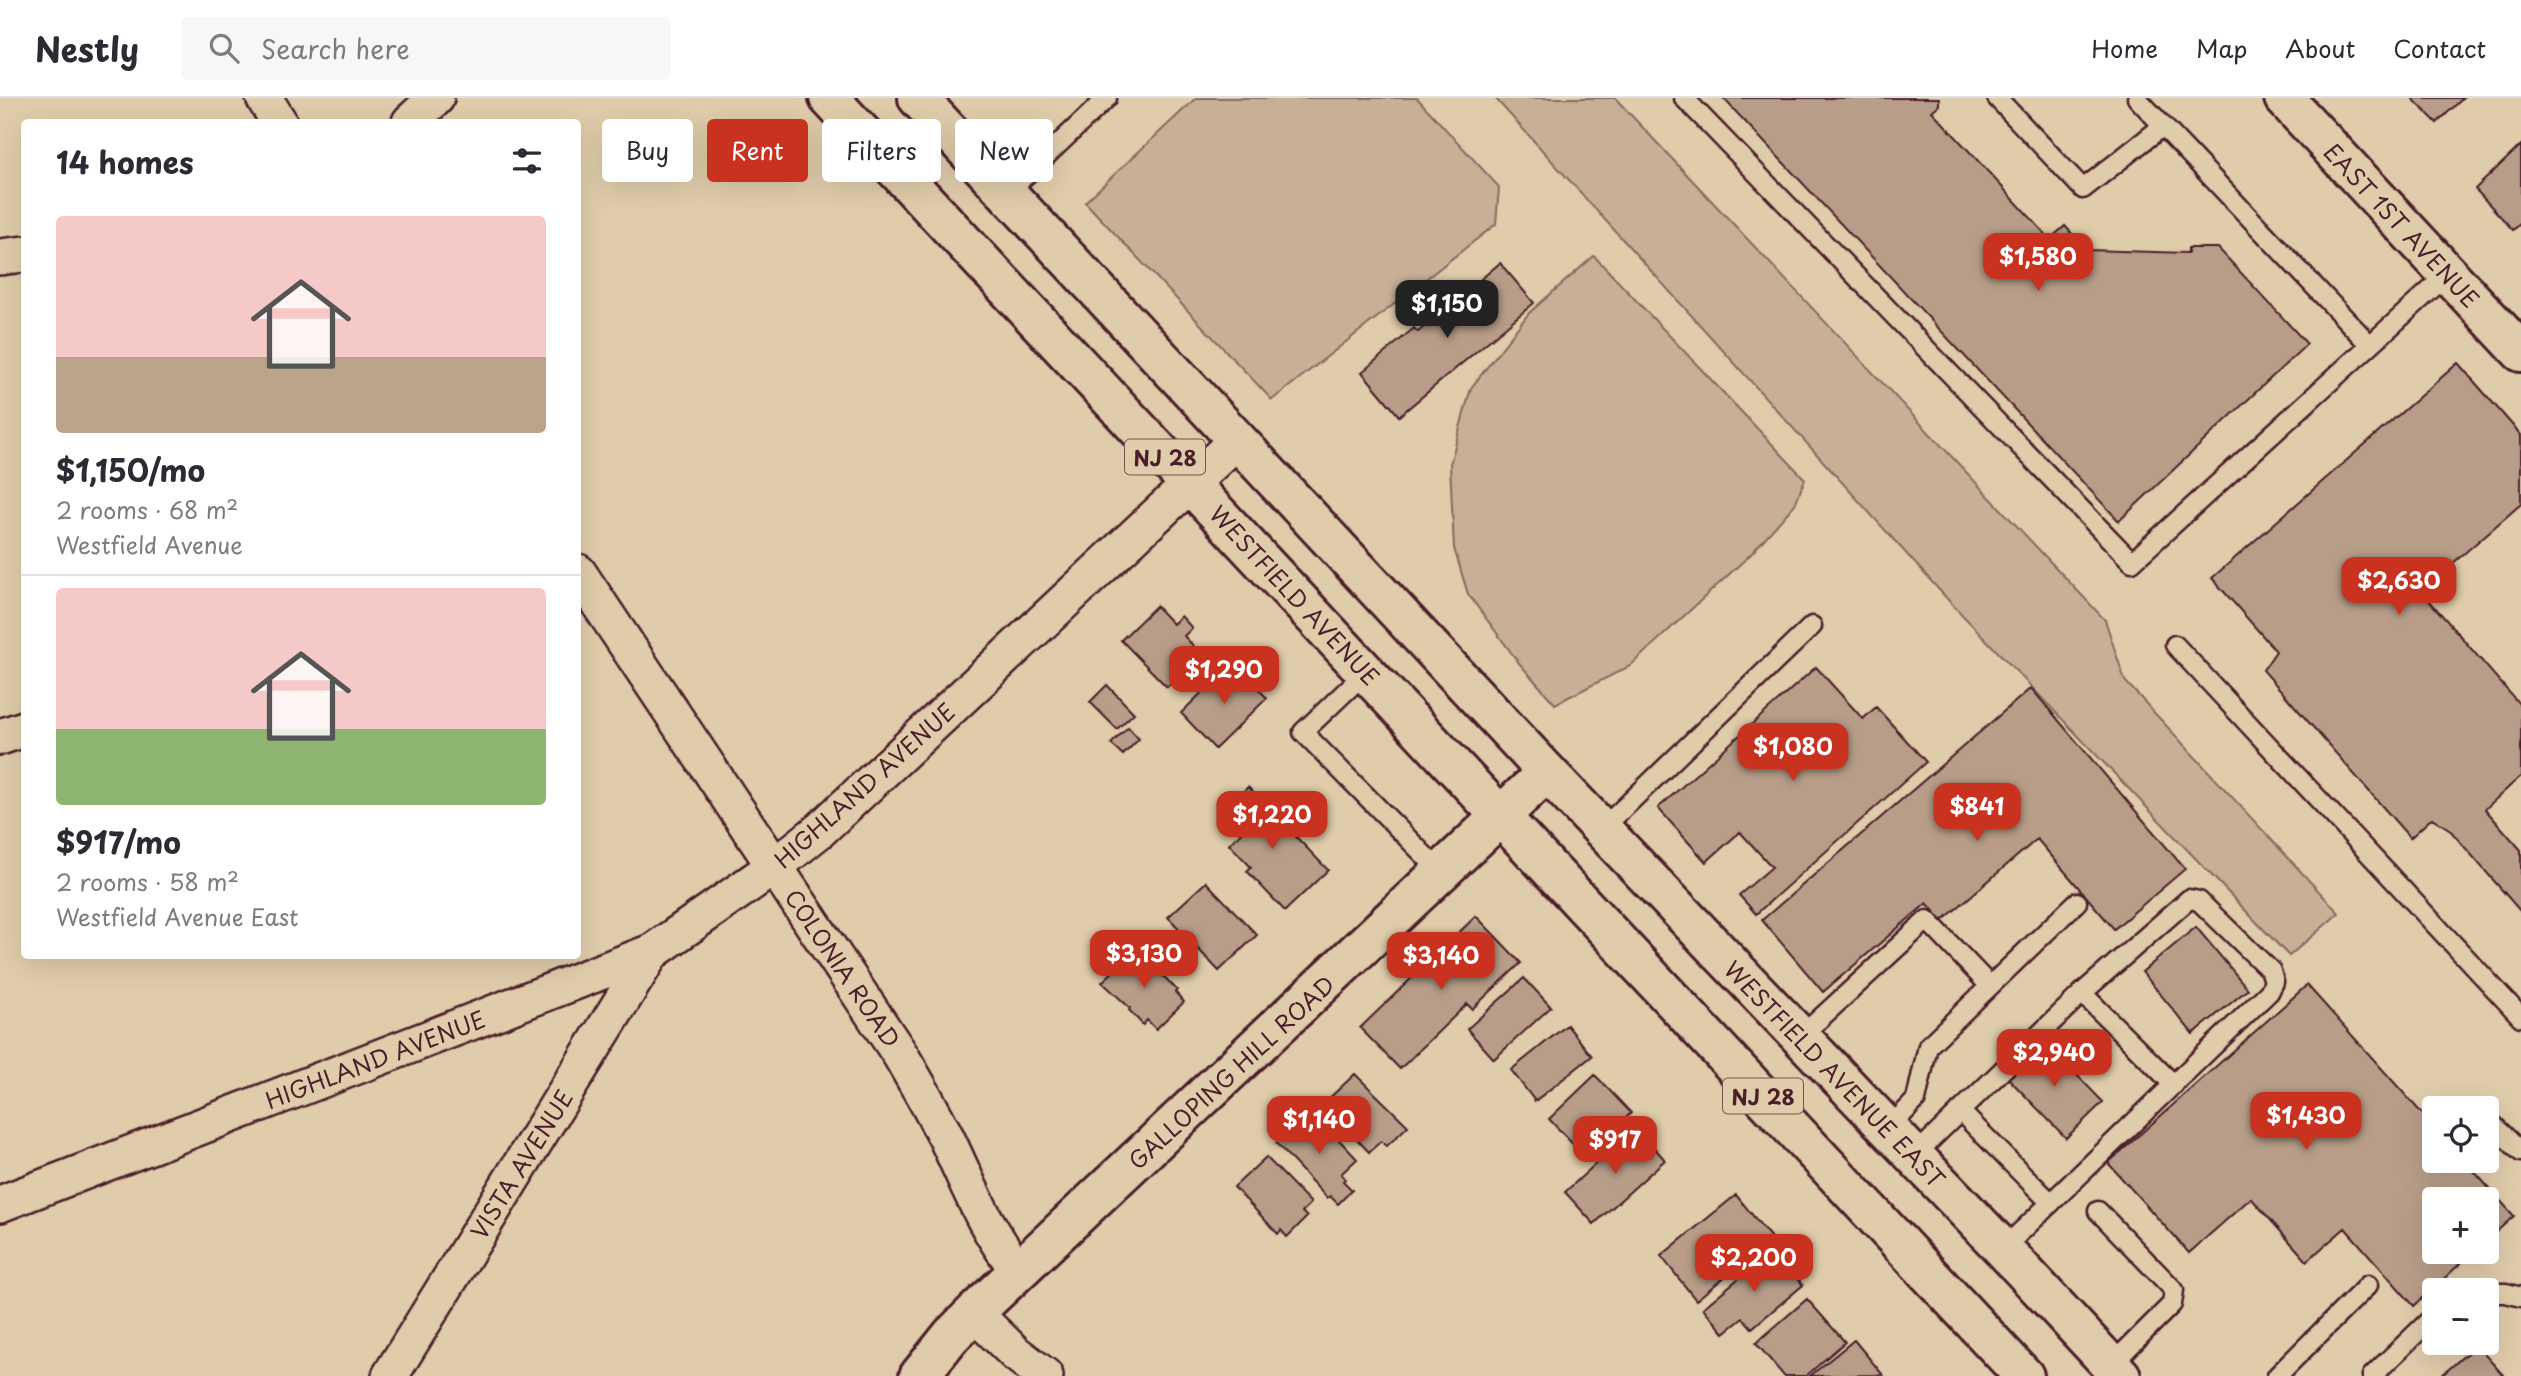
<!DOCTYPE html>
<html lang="en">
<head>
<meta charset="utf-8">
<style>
  body { margin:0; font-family:"Playpen Sans",sans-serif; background:#f7f7f7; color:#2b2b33; height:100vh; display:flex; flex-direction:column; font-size:26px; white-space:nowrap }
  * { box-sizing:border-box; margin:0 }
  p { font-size:23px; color:#7c7c81 }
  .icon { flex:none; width:38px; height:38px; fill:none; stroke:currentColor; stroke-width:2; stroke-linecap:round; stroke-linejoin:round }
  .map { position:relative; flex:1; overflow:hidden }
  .panel { position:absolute; left:21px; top:21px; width:560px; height:840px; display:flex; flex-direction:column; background:#fff; border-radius:7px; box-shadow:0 7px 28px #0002 }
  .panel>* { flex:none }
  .hud { position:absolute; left:602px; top:21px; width:665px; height:63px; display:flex; gap:14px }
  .tools { position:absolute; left:2422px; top:998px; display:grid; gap:14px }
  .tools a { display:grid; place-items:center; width:77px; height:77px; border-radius:7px; background:#fff; box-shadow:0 7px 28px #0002; font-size:35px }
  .price { position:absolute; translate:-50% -60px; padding:0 16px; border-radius:14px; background:#c8321e; color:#fff; font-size:23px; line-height:46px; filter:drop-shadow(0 2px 4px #0008) }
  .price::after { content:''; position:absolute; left:50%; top:42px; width:21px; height:16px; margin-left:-10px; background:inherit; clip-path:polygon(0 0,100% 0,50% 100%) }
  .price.on { background:#222; color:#fff }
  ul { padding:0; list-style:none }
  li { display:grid; align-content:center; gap:14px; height:371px; padding:0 35px }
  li+li { border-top:2px solid #e1e1e2 }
  li span { display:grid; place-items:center; height:217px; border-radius:7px; color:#555 }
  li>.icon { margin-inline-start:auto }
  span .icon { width:126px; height:126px; fill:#fffc; stroke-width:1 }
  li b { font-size:30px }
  h2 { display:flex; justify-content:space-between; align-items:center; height:84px; padding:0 35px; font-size:30px }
  .pill { padding:0 24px; border-radius:7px; background:#fff; box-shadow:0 7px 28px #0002; font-size:24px; line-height:63px }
  .pill.on { background:#c8321e; color:#fff }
  header { display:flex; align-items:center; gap:42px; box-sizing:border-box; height:98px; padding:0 35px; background:#fff; border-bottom:2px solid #e1e1e2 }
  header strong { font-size:33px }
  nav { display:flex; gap:38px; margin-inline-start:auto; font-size:24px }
  .search { width:490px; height:63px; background:#f7f7f7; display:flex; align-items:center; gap:18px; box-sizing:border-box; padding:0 24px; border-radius:7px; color:#7c7c81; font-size:26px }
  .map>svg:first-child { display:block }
</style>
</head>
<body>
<header>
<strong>Nestly</strong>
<div class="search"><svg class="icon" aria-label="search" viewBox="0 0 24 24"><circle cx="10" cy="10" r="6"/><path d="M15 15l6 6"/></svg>Search here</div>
<nav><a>Home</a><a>Map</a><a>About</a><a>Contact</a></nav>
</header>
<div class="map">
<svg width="2521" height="1278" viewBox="0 0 2521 1278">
  <rect width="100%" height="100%" fill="#dfccaa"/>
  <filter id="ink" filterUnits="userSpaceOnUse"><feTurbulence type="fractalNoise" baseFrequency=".0143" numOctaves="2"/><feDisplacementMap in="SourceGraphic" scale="14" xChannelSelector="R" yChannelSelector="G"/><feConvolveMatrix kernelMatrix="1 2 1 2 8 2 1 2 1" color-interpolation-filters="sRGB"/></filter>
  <g filter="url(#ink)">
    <path fill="#c7b095" stroke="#886860" stroke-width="2" d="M1196,0H1417L1499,89L1496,126L1272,302L1085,104Z
      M1495,0H1615L2105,522L2125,583L2339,815L2289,858L1950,504Z
      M1594,158L1805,381L1795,406L1751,456L1630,568L1555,606L1519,565L1468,496L1454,450L1450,366L1471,290L1529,215Z"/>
    <path fill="#b89e89" stroke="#4a1f2b" stroke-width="2" d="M1723,0H1939V7L1932,13L2050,141L2065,128L2087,152L2188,155V150H2218L2307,246L2119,423Z
      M2412,0H2463L2437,25Z
      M2521,47V125L2513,132L2475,91Z
      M1500,165L1534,205L1399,318L1362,274L1414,230L1418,234Z
      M2458,265L2521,337V406L2421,493L2521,608V678L2485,711L2521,752V814L2449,731L2432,720L2410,740L2263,572L2276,553L2212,480Z
      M1156,508L1173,526L1181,518L1192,530L1184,538L1201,556L1167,589L1121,542Z
      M1233,564L1267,600L1215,651L1181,615Z
      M1816,569L1863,621L1876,609L1926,664L1756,816L1739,797L1772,769L1740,734L1706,764L1658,710Z
      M1107,587L1134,615L1117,631L1090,604Z
      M2031,590L2185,771L2114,831L2037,741L1942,823L1927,805L1823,894L1762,822Z
      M1128,629L1139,641L1123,657L1111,646Z
      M1248,689L1328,772L1285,813L1247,773L1251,769L1229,746L1241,735L1221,714Z
      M1206,784L1257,837L1219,873L1168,819Z
      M1476,818L1521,865L1472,911L1467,906L1400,971L1360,930Z
      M2196,829L2248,891L2193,936L2142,874Z
      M1137,851L1177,892L1175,894L1184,904L1156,931L1147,922L1143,927L1129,912L1130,910L1102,884Z
      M1524,880L1551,909L1494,961L1467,931Z
      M2307,887L2434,1029V1062H2464L2514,1118L2487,1142V1101H2434V1153H2474L2414,1208L2345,1130L2307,1163L2251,1100L2189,1155L2108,1065Z
      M1567,927L1592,958L1535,1003L1511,972Z
      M2043,942L2103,1004L2066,1040L2006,978Z
      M1355,976L1408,1028L1387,1048L1381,1043L1369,1054L1323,1006Z
      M1595,977L1631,1015L1585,1059L1549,1021Z
      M1311,1012L1357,1061L1341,1076L1345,1081L1343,1083L1352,1092L1338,1106L1330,1098L1327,1100L1276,1045Z
      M1636,1029L1665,1062L1594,1126L1565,1094Z
      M1266,1059L1311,1105L1302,1114L1307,1119L1287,1139L1281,1132L1278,1136L1234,1089Z
      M1736,1097L1772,1141L1696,1202L1661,1158Z
      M1774,1151L1803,1187L1752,1230L1743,1220L1724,1235L1703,1210Z
      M1807,1201L1845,1244L1806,1278H1784L1756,1245Z
      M1854,1242L1883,1277L1810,1278Z
      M2476,1247L2504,1278H2441Z"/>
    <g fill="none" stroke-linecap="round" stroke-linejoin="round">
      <defs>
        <path id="service" d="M1684,0L2132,464L2447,177
          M1997,0L2083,91L2163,28L2369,246
          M2137,0L2163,28
          M1007,95L1107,0
          M2175,547L2521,919
          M1366,574L1303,634L1442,775
          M1602,731L1812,528
          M1800,939L1927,822L1990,888
          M1960,1013L2051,1105
          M2487,1021L2521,1054
          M1888,1031L1916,1002L1928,948L2077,804
          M1913,1059L2082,895L2174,987
          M2098,1113L2174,1192L2172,1206L2111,1267
          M2003,1151L2269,894L2274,884L2271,873L2199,803L2189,801L2082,895
          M2487,1195H2506L2521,1199
          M2277,1278L2368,1187
          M2372,1278L2434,1218"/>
        <path id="minor" d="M264,0L279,24
          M410,24L436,0
          M0,159L24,156
          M578,474L901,958C917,985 932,1012 946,1039C970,1089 983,1128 1019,1173
          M0,639L24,631
          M0,1106L652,854L775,768L820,732L1236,343
          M974,1215L1015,1255L1045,1278
          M390,1278L652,854"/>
        <path id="tertiary" d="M2284,0L2521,254"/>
        <path id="secondary" d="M919,1278L951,1238L974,1215L1547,674"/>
        <path id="primary" d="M829,0L2024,1278
          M918,0L1547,674L2003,1151L2121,1278"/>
      </defs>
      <use href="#service" stroke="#4a1f2b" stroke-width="23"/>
      <use href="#minor" stroke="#4a1f2b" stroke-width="40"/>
      <use href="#tertiary" stroke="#4a1f2b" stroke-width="44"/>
      <use href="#secondary" stroke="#4a1f2b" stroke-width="44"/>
      <use href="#primary" stroke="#4a1f2b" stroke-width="44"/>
      <use href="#service" stroke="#dfccaa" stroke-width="18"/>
      <use href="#minor" stroke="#dfccaa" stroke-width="35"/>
      <use href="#tertiary" stroke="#dfccaa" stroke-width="38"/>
      <use href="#secondary" stroke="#dfccaa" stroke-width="38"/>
      <use href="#primary" stroke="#dfccaa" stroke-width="38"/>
    </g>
  </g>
  <g text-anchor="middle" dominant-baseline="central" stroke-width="6" stroke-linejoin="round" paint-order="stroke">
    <g fill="#dfccaa" stroke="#775351" stroke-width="2">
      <rect x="1125" y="341.5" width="80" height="35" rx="5"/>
      <rect x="1723" y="980.5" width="80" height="35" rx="5"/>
    </g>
    <g font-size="21" font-weight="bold" fill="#4a1f2b">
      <text x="1165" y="359">NJ 28</text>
      <text x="1763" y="998">NJ 28</text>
    </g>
    <g font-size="23" fill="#4a1f2b" stroke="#dfccaa">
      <text transform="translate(2402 127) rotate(47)">EAST 1ST AVENUE</text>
      <text transform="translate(1295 497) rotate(47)">WESTFIELD AVENUE</text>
      <text transform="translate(864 687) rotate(-42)">HIGHLAND AVENUE</text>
      <text transform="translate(843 870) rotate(56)">COLONIA ROAD</text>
      <text transform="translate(375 961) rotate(-21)">HIGHLAND AVENUE</text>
      <text transform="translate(1231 974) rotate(-43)">GALLOPING HILL ROAD</text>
      <text transform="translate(1835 976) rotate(46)">WESTFIELD AVENUE EAST</text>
      <text transform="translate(521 1066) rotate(-58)">VISTA AVENUE</text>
    </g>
  </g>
</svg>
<div class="tools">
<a><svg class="icon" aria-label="locate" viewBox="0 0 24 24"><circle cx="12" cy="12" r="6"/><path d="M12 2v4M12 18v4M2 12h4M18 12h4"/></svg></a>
<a>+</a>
<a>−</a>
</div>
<b class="price" style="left:2038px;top:195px">$1,580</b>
<b class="price on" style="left:1447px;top:242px">$1,150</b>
<b class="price" style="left:2399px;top:519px">$2,630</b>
<b class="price" style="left:1224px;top:608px">$1,290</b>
<b class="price" style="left:1793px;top:685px">$1,080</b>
<b class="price" style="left:1977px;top:745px">$841</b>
<b class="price" style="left:1272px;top:753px">$1,220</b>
<b class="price" style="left:1144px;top:892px">$3,130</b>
<b class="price" style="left:1441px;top:894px">$3,140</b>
<b class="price" style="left:2054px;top:991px">$2,940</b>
<b class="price" style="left:2306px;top:1054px">$1,430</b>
<b class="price" style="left:1319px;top:1058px">$1,140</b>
<b class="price" style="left:1615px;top:1078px">$917</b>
<b class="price" style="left:1754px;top:1196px">$2,200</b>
<div class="hud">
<a class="pill">Buy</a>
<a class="pill on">Rent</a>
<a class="pill">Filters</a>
<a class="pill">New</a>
</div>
<section class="panel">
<h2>14 homes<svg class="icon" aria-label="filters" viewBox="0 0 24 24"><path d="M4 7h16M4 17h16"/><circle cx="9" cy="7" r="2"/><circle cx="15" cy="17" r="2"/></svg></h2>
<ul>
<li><span style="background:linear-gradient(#f6c9c9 65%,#b9a48a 0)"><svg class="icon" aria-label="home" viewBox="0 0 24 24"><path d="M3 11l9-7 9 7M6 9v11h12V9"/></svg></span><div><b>$1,150/mo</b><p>2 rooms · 68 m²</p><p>Westfield Avenue</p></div></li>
<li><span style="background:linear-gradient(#f6c9c9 65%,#8fb573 0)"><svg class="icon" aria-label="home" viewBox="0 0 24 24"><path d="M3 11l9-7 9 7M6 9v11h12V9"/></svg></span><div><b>$917/mo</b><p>2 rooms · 58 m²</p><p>Westfield Avenue East</p></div></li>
</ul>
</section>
</div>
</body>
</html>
